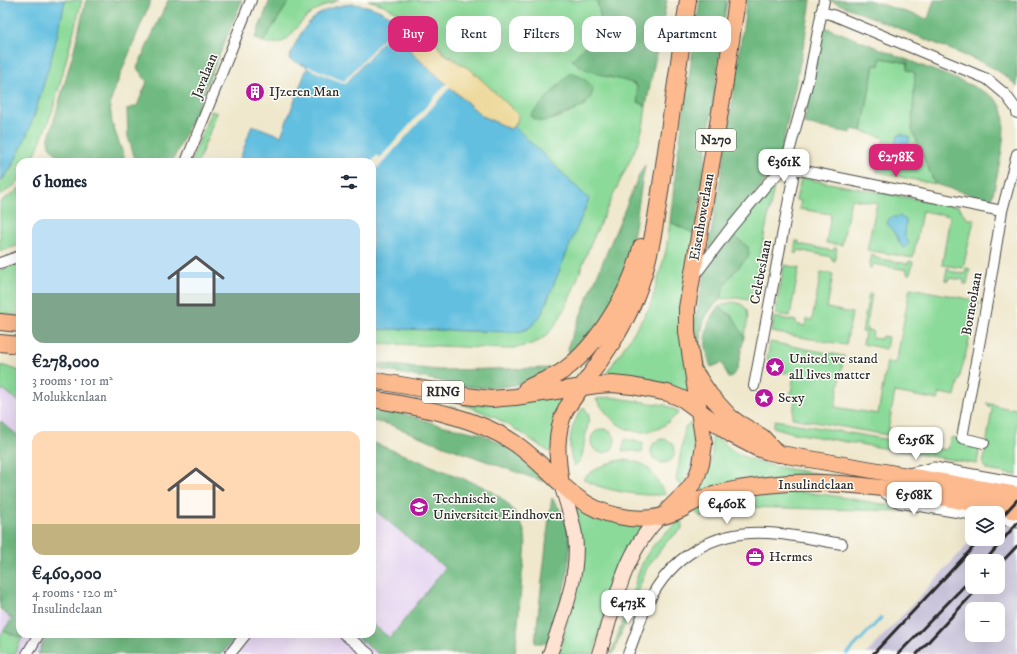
<!DOCTYPE html>
<html lang="en">
<head>
<meta charset="utf-8">
<style>
  body { margin:0; font-family:"IM FELL DW Pica",serif; background:#f2f2f3; color:#1f2937; height:100vh; display:flex; flex-direction:column; font-size:15px; white-space:nowrap }
  * { box-sizing:border-box; margin:0 }
  p { font-size:13px; color:#747a83 }
  .icon { flex:none; width:22px; height:22px; fill:none; stroke:currentColor; stroke-width:2; stroke-linecap:round; stroke-linejoin:round }
  .map { position:relative; flex:1; overflow:hidden }
  .side { position:absolute; left:16px; top:158px; width:360px; height:480px; display:flex; flex-direction:column; background:#fff; border-radius:12px; box-shadow:0 4px 16px #0002 }
  .side>* { flex:none }
  .guide { position:absolute; left:388px; top:16px; width:380px; height:36px; display:flex; gap:8px }
  .buttons { position:absolute; left:965px; top:506px; display:grid; gap:8px }
  .buttons a { display:grid; place-items:center; width:40px; height:40px; border-radius:8px; background:#fff; box-shadow:0 4px 16px #0002; font-size:20px }
  .price { position:absolute; translate:-50% -34px; padding:0 9px; border-radius:8px; background:#fff; color:#222; font-size:13px; line-height:26px; filter:drop-shadow(0 1px 2px #0008) }
  .price::after { content:''; position:absolute; left:50%; top:24px; width:12px; height:9px; margin-left:-6px; background:inherit; clip-path:polygon(0 0,100% 0,50% 100%) }
  .price.on { background:#db2777; color:#fff }
  ul { padding:0; list-style:none }
  li { display:grid; align-content:center; gap:8px; height:212px; padding:0 16px }
  li span { display:grid; place-items:center; height:124px; border-radius:12px; color:#555 }
  li>.icon { margin-inline-start:auto }
  span .icon { width:72px; height:72px; fill:#fffc; stroke-width:1 }
  li b { font-size:17px }
  h2 { display:flex; justify-content:space-between; align-items:center; height:48px; padding:0 16px; font-size:17px }
  .chip { padding:0 14px; border-radius:12px; background:#fff; box-shadow:0 4px 16px #0002; font-size:14px; line-height:36px }
  .chip.on { background:#db2777; color:#fff }
  .map>svg:first-child { display:block }
</style>
</head>
<body>
<div class="map">
<svg width="1017" height="654" viewBox="0 0 1017 654">
  <rect width="100%" height="100%" fill="#fdfcf7"/>
  <filter id="ink" filterUnits="userSpaceOnUse"><feTurbulence type="fractalNoise" baseFrequency=".025" numOctaves="2"/><feDisplacementMap in="SourceGraphic" scale="8" xChannelSelector="R" yChannelSelector="G"/><feConvolveMatrix kernelMatrix="1 2 1 2 8 2 1 2 1" color-interpolation-filters="sRGB"/></filter>
  <filter id="wash" filterUnits="userSpaceOnUse"><feTurbulence type="fractalNoise" baseFrequency=".012" numOctaves="4" result="noise"/><feDisplacementMap in="SourceGraphic" scale="16" xChannelSelector="R" yChannelSelector="G"/><feGaussianBlur stdDeviation="0.9" result="paint"/><feColorMatrix in="noise" values="0 0 0 0 0 0 0 0 0 0 0 0 0 0 0 0 0 1.4 0 .05"/><feComposite in="paint" operator="in"/></filter>
  <g filter="url(#wash)">
    <rect width="100%" height="100%" fill="#efe8cd"/>
    <path fill="#e4d3f1" d="M0,375L20,380V634H372V459L508,654H0Z"/>
    <path fill="#c6c0d9" fill-rule="evenodd" d="M1017,492V654H866L973,539H998V513ZM972,561H998V587H972ZM972,609H998V635H972Z"/>
    <path fill="#8bda99" stroke="#5b8262" fill-rule="evenodd" d="M65,0H82L53,110L32,162H20V179L14,186L0,195V182L11,169L34,117L54,47Z
      M290,0H339C328,4 317,8 308,16C290,30 291,49 263,42Z
      M368,0H597L602,25L591,40L606,77C612,78 632,80 636,86C639,90 637,97 638,102L646,106L644,122L639,141C622,177 605,212 589,248C578,275 565,322 542,339C532,346 518,347 507,349L372,343V330L394,329L517,332L528,329L541,315L550,294L566,177L516,130L514,126L517,123L518,114L471,70L444,53L429,35L408,15L396,12L384,5ZM570,74L581,77L587,103C578,110 552,122 542,121C537,121 534,119 530,116Z
      M881,58L908,63L907,70L915,73L912,130L935,184L877,172L884,138L862,131L874,65Z
      M211,111L217,113L198,162H191Z
      M801,178L959,207L966,218L974,220L963,268L942,265L950,216L922,211L913,258L867,250L877,203L851,199L842,245L826,243L831,214L799,209L801,201L796,200Z
      M775,182L752,297L749,300L737,298L722,299C719,282 740,268 749,255L731,233Z
      M20,187V245L0,251V202L14,193Z
      M670,222L695,234L694,395C665,385 635,376 604,377L623,349L650,307L666,251Z
      M796,241H799V244L833,251L834,248H837L835,261L832,260V257L798,250L797,254L794,253Z
      M872,254L875,255V258L908,264L909,261L913,262L910,274H907V270L873,264L872,268L869,267Z
      M20,261V315L0,313V270Z
      M784,265L799,268L790,316L775,314Z
      M947,268L950,269V271L965,274L966,268L970,269L967,284H964V280L949,278L948,281L945,280Z
      M821,272L833,274L827,308L852,313L846,345L771,332L774,317L796,321V324L805,326L806,319L812,320Z
      M910,288L979,301L955,396L940,393L938,400L895,392L887,435L792,418L795,400H790L794,374L784,373L785,364L767,360L770,342L844,356L835,407L878,414L887,362L896,363Z
      M869,294H872L866,330L873,331L872,338L881,339L882,336L888,337L886,349L863,344L865,332H862Z
      M731,302C755,303 747,322 744,337L730,314L718,307Z
      M1,365L20,371V402L3,389L0,393Z
      M568,395L553,449L549,452L523,434L493,416L462,404H507Z
      M610,397L665,405L680,412C674,417 667,424 660,428C654,431 646,432 639,432C617,429 608,416 596,399Z
      M986,403L1010,409L1011,408L1017,409V475L987,470L983,465L992,409Z
      M584,407L588,413L589,417L582,456L580,461L574,466C566,447 570,423 584,407Z
      M775,420L947,450L948,449L950,439L953,437L980,444L977,464L794,433L773,427Z
      M690,423C701,444 694,470 680,486L676,480L677,475L685,427Z
      M591 441a12 12 0 1 1 24 0a12 12 0 1 1-24 0Z
      M712,434C719,440 727,446 734,451C759,467 792,469 820,474L821,479L702,492L699,489C711,469 713,457 712,434Z
      M651 451a12 12 0 1 1 24 0a12 12 0 1 1-24 0Z
      M625,439L643,443L642,453L635,451H622Z
      M620,460C652,461 650,472 666,494C646,498 599,490 583,479C594,469 606,463 620,460Z
      M777,490C818,492 858,500 898,507V509L896,511L743,507L701,517L697,514L694,511L706,505L705,503Z
      M579,508L639,524L642,529C615,564 606,612 593,654H560L566,625L576,511Z
      M681,520L682,526V529L668,540L647,568L613,654H611C617,637 623,621 629,604C635,585 639,564 652,547C660,537 670,528 681,520Z
      M3,631L22,638L15,654H0V637Z"/>
    <path fill="#70ba81" stroke="#4e7256" d="M86,0H151L121,73L112,97L110,106L112,123L126,162H63L49,146L48,141L74,50Z
      M168,0H242L199,104L172,162H136L128,137L127,109L137,106L147,82L137,68Z
      M270,0H290L263,42L255,38Z
      M597,0H667L646,106L638,102L637,87L635,84C613,76 590,76 572,60L591,40L602,25Z
      M700,0H727L695,234L670,222L677,160Z
      M747,0H811L804,44L778,166L706,253L709,245L725,152Z
      M829,0H868L928,19L934,0H1017V87C1007,75 995,69 981,62Z
      M822,26C860,40 897,56 935,71C950,77 991,91 999,103C1012,120 996,178 992,199L980,197L935,184L912,130L915,73L907,70L908,63L881,58L879,66L874,65L862,131L852,129L851,133L804,124Z
      M570,73C580,76 587,80 593,88C592,106 574,110 559,116C553,118 548,122 541,121C537,121 534,118 530,116Z
      M645,165C634,224 633,276 597,327C590,337 579,346 570,356L568,350L569,343L639,175Z
      M731,233L748,247L749,255C740,268 720,282 722,299C696,316 697,349 709,375L706,377L700,366L694,326L702,285L708,264Z
      M718,307L734,318L744,337L737,370L729,379L722,363L711,367C703,347 703,324 718,307Z
      M372,363L439,370L554,368C522,386 506,389 470,387L372,368Z
      M372,407L388,409L436,424L481,434L514,449L540,473L538,475L544,482L436,443L388,424L372,421Z
      M0,421L20,437V634H23L22,638L3,631L12,619L0,609Z
      M372,442L484,487C502,496 518,511 524,531C528,544 524,561 522,574C520,601 518,627 515,654H378L353,634H372V624L390,638L445,568L372,508Z
      M552,498C558,506 563,514 566,522C578,556 558,611 548,643H535L550,510Z
      M47,634H238L222,654H38Z"/>
    <path fill="#eeda9e" stroke="#8c8264" d="M408,15L429,35L443,53L471,70L518,114C518,121 516,125 510,129L482,116L414,55L394,29Z"/>
    <path fill="#62bfe0" stroke="#467586" d="M0,0H65C60,28 52,56 44,83C33,119 24,152 0,182Z
      M354,4C372,6 384,11 398,22L344,82L289,59C302,25 316,6 354,4Z
      M394,29L414,55L482,116L510,129L514,126L589,199L541,315C534,325 530,329 517,332L394,329L372,330V162H239L252,125L281,136L307,68L343,82H347Z
      M900,134L910,137L909,141L904,152L903,163L897,168L896,166L889,164L887,159L894,150L897,137Z
      M899,216L906,220L905,236L909,243L904,248L900,244L896,235L887,223C891,214 893,219 899,216Z"/>
    <path fill="#efe8cd" d="M398,22L399,23L345,84L307,68L308,66L344,81Z
      M447,83L451,86L378,168L371,162L377,155L380,158Z"/>
    <g fill="none" stroke-linecap="round" stroke-linejoin="round">
      <path stroke="#62bfe0" stroke-width="3" d="M847,654L881,618"/>
    </g>
  </g>
  <g filter="url(#ink)">
    <g fill="none" stroke-linecap="round" stroke-linejoin="round">
      <defs>
        <path id="minor" d="M821,12L833,15L987,79L1005,94L1017,110V113
          M186,162L251,0
          M785,167L1002,211
          M0,263L20,256
          M695,275L729,230L768,183L785,167L809,78L824,0
          M754,386L793,178L785,167
          M984,443L962,438L988,296L1002,211L1017,154
          M344,634L369,654
          M27,654L39,634
          M230,654L246,634
          M628,654C635,637 640,619 648,603C671,556 714,530 767,533C792,534 817,540 842,544"/>
        <path id="tertiary" d="M909,475L934,469L1017,484
          M881,488L899,501L972,513
          M998,517L1017,521"/>
        <path id="secondary" d="M550,654C563,616 580,575 575,535C572,517 566,501 561,484
          M599,654C615,606 623,551 662,515"/>
        <path id="primary" d="M0,322L20,324
          M0,343L20,345
          M696,374L710,395L730,417L740,424L762,437L778,454
          M372,380L458,395L491,399L515,397L597,385L612,384L632,386L668,393L683,399L732,435L757,448L769,452L1017,495
          M526,389C538,381 553,379 564,370C598,346 633,287 641,247
          M372,399C418,407 473,416 513,442C551,467 571,507 618,516C639,521 663,519 682,509C690,504 698,499 707,497C732,488 762,485 788,483C865,480 942,498 1017,511
          M561,484C557,458 554,433 566,409C590,374 618,340 634,301C652,259 657,211 664,165C672,110 680,55 688,0
          M669,509L688,490L696,479L701,464L704,444L687,332V308L724,88L737,0"/>
      </defs>
      <use href="#minor" stroke="#484743" stroke-width="12"/>
      <use href="#tertiary" stroke="#484743" stroke-width="15"/>
      <use href="#secondary" stroke="#484743" stroke-width="16"/>
      <use href="#primary" stroke="#484743" stroke-width="18"/>
      <use href="#minor" stroke="#fff" stroke-width="10"/>
      <use href="#tertiary" stroke="#fff" stroke-width="13"/>
      <use href="#secondary" stroke="#fee3d2" stroke-width="14"/>
      <use href="#primary" stroke="#fcba8e" stroke-width="16"/>
      <path stroke="#2b2b2b" stroke-width="3" d="M998,521L1017,500
        M985,561L1017,523
        M998,566L1017,546
        M873,654L981,539
        M898,654L972,578
        M917,654L979,587"/>
    </g>
  </g>
  <defs>
    <symbol id="building-disc" viewBox="-11 -11 22 22"><circle r="9.5" fill="#b5179e" stroke="#fdfcf7"/><path d="M-4-6H4V6H1V3H-1V6H-4ZM-2.5-4.3h1.7v1.8h-1.7ZM.8-4.3h1.7v1.8H.8ZM-2.5-1h1.7V.8h-1.7ZM.8-1h1.7V.8H.8Z" fill="#fff"/></symbol>
    <symbol id="sight-disc" viewBox="-11 -11 22 22"><circle r="9.5" fill="#b5179e" stroke="#fdfcf7"/><path d="M0-6L1.8-2.2L6-1.7L2.9 1.2L3.7 5.4L0 3.3L-3.7 5.4L-2.9 1.2L-6-1.7L-1.8-2.2Z" fill="#fff"/></symbol>
    <symbol id="university-disc" viewBox="-11 -11 22 22"><circle r="9.5" fill="#b5179e" stroke="#fdfcf7"/><path d="M0-5L7-2L0 1L-7-2ZM-4 1L0 2.5L4 1V4Q0 6-4 4Z" fill="#fff"/></symbol>
    <symbol id="office-disc" viewBox="-11 -11 22 22"><circle r="9.5" fill="#b5179e" stroke="#fdfcf7"/><path d="M-6-3h4V-5.5h4V-3h4V5H-6ZM-1-4.5V-3h2v-1.5ZM-6 0V1H6V0Z" fill="#fff"/></symbol>
  </defs>
  <g fill-rule="evenodd">
    <use href="#building-disc" x="244" y="81" width="22" height="22"/>
    <use href="#sight-disc" x="764" y="356" width="22" height="22"/>
    <use href="#sight-disc" x="753" y="387" width="22" height="22"/>
    <use href="#university-disc" x="408" y="496" width="22" height="22"/>
    <use href="#office-disc" x="744" y="546" width="22" height="22"/>
  </g>
  <g text-anchor="middle" dominant-baseline="central" stroke-width="3" stroke-linejoin="round" paint-order="stroke">
    <g fill="#fdfcf7" stroke="#6a6a68" stroke-width="1">
      <rect x="696" y="129" width="40" height="22" rx="3"/>
      <rect x="422" y="381" width="42" height="22" rx="3"/>
    </g>
    <g font-size="13" font-weight="bold" fill="#2b2b2b">
      <text x="716" y="140">N270</text>
      <text x="443" y="392">RING</text>
    </g>
    <g font-size="14" fill="#2b2b2b" stroke="#fdfcf7">
      <text transform="translate(205 76) rotate(-68)">Javalaan</text>
      <text transform="translate(702 217) rotate(-80)">Eisenhowerlaan</text>
      <text transform="translate(761 272) rotate(-79)">Celebeslaan</text>
      <text transform="translate(972 304) rotate(-80)">Borneolaan</text>
      <text x="816" y="485">Insulindelaan</text>
    </g>
    <g font-size="14" fill="#2b2b2b" stroke="#fdfcf7" text-anchor="start">
      <text x="269" y="92">IJzeren Man</text>
      <text x="789" y="359">United we stand<tspan x="789" dy="16">all lives matter</tspan></text>
      <text x="778" y="398">Sexy</text>
      <text x="433" y="499">Technische<tspan x="433" dy="16">Universiteit Eindhoven</tspan></text>
      <text x="769" y="557">Hermes</text>
    </g>
  </g>
</svg>
<div class="buttons">
<a><svg class="icon" aria-label="layers" viewBox="0 0 24 24"><path d="M12 4l9 5-9 5-9-5zM3 14l9 5 9-5"/></svg></a>
<a>+</a>
<a>−</a>
</div>
<b class="price on" style="left:896px;top:178px">€278K</b>
<b class="price" style="left:784px;top:183px">€361K</b>
<b class="price" style="left:916px;top:461px">€256K</b>
<b class="price" style="left:914px;top:516px">€568K</b>
<b class="price" style="left:727px;top:525px">€460K</b>
<b class="price" style="left:628px;top:624px">€473K</b>
<div class="guide">
<a class="chip on">Buy</a>
<a class="chip">Rent</a>
<a class="chip">Filters</a>
<a class="chip">New</a>
<a class="chip">Apartment</a>
</div>
<section class="side">
<h2>6 homes<svg class="icon" aria-label="filters" viewBox="0 0 24 24"><path d="M4 7h16M4 17h16"/><circle cx="9" cy="7" r="2"/><circle cx="15" cy="17" r="2"/></svg></h2>
<ul>
<li><span style="background:linear-gradient(#bfe0f5 60%,#7fa58c 0)"><svg class="icon" aria-label="home" viewBox="0 0 24 24"><path d="M3 11l9-7 9 7M6 9v11h12V9"/></svg></span><div><b>€278,000</b><p>3 rooms · 101 m²</p><p>Molukkenlaan</p></div></li>
<li><span style="background:linear-gradient(#ffd9b3 75%,#c2b280 0)"><svg class="icon" aria-label="home" viewBox="0 0 24 24"><path d="M3 11l9-7 9 7M6 9v11h12V9"/></svg></span><div><b>€460,000</b><p>4 rooms · 120 m²</p><p>Insulindelaan</p></div></li>
</ul>
</section>
</div>
</body>
</html>
